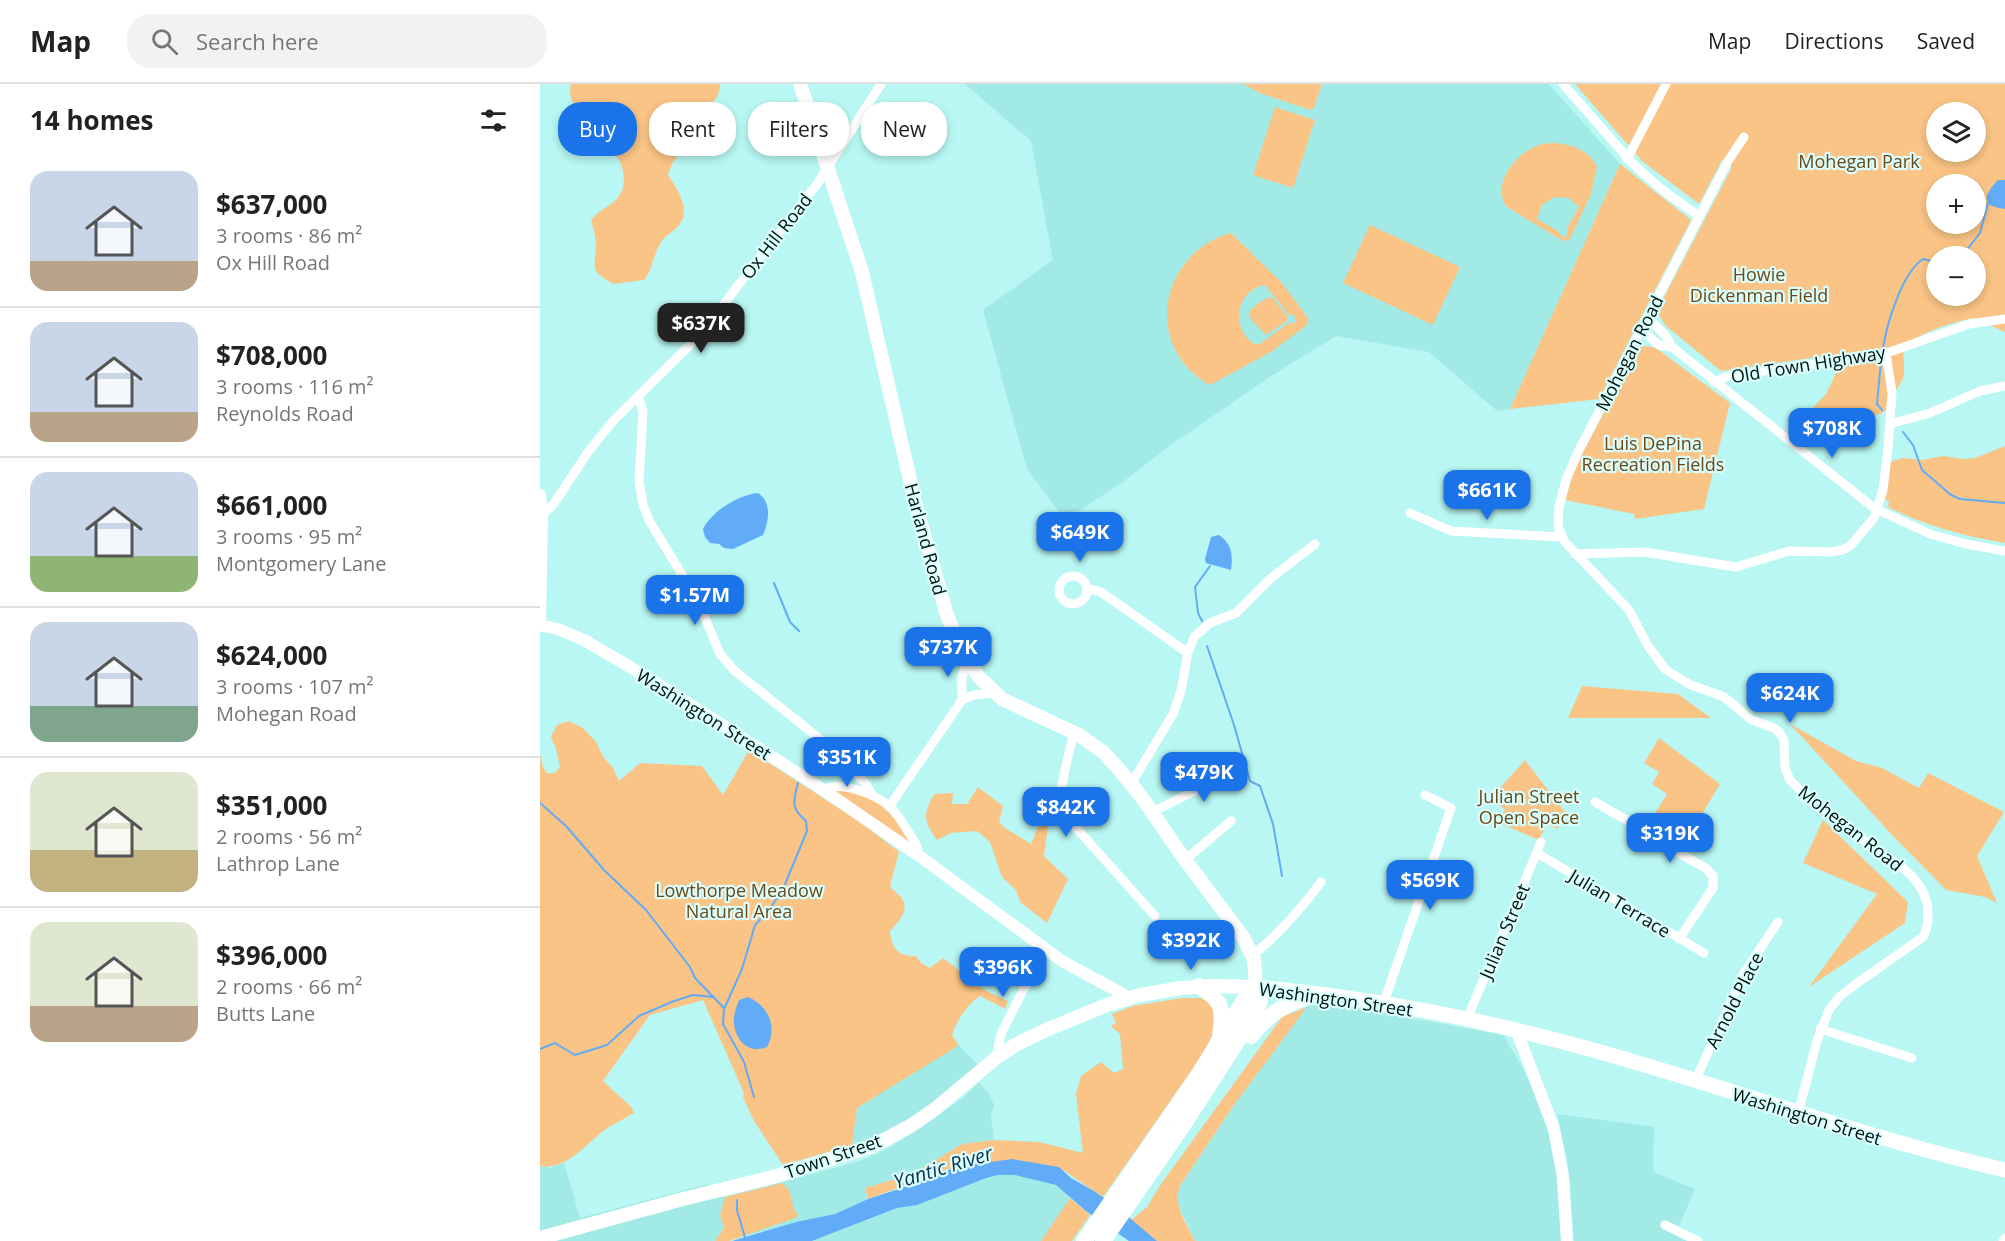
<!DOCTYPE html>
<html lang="en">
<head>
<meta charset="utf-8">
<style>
  body { margin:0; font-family:"Open Sans",sans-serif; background:#f2f2f2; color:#222; height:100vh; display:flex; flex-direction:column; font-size:22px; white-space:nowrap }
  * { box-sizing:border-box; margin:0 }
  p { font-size:20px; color:#767676 }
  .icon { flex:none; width:33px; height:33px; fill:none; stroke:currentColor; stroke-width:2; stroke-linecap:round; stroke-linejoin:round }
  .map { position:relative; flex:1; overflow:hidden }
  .panel { display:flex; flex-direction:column; background:#fff; width:540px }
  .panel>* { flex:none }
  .guide { position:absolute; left:18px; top:18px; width:570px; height:54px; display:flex; gap:12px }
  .controls { position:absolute; left:1386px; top:18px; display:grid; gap:12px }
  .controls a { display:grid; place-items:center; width:60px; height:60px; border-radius:50%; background:#fff; box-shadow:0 3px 9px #0003; font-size:30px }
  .price { position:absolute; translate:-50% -51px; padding:0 14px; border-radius:12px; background:#1a73e8; color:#fff; font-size:20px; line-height:39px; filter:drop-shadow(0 2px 3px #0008) }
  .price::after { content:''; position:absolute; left:50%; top:36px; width:18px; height:14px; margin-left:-9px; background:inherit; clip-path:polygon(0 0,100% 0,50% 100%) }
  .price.current { background:#222; color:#fff }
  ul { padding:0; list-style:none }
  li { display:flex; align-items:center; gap:18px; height:150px; padding:0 30px }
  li+li { border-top:2px solid #e0e0e0 }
  li span { display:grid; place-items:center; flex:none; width:168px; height:120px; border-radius:18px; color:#555 }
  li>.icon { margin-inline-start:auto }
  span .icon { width:72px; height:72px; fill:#fffc; stroke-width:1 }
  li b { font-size:26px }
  h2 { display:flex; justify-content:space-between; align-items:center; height:72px; padding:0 30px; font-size:26px }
  .tag { padding:0 21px; border-radius:24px; background:#fff; box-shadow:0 3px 9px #0003; font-size:21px; line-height:54px }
  .tag.current { background:#1a73e8; color:#fff }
  header { display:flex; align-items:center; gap:36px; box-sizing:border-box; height:84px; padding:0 30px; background:#fff; border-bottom:2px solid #e0e0e0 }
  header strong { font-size:28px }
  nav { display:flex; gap:33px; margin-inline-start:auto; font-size:21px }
  .search { width:420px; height:54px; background:#f2f2f2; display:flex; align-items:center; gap:15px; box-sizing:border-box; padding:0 21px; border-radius:24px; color:#767676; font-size:22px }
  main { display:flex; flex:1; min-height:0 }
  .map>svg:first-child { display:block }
</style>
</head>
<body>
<header>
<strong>Map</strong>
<div class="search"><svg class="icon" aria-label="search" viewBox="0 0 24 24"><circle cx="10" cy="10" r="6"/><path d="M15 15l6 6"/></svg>Search here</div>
<nav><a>Map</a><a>Directions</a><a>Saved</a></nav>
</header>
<main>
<section class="panel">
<h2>14 homes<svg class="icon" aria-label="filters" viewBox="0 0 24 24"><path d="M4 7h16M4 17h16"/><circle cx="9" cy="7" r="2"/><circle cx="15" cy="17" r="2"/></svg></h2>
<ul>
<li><span style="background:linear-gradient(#c9d6e8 75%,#b9a48a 0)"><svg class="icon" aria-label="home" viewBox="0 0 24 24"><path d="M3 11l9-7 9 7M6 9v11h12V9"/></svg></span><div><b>$637,000</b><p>3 rooms · 86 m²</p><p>Ox Hill Road</p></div></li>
<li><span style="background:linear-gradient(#c9d6e8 75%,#b9a48a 0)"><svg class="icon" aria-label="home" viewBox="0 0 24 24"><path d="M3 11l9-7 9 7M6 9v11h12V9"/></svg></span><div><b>$708,000</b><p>3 rooms · 116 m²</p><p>Reynolds Road</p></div></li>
<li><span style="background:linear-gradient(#c9d6e8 70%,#8fb573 0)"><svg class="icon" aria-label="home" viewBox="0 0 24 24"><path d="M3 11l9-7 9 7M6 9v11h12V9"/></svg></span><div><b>$661,000</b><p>3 rooms · 95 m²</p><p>Montgomery Lane</p></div></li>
<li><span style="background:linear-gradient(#c9d6e8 70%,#7fa58c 0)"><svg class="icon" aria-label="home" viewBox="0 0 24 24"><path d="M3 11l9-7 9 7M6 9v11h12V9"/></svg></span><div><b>$624,000</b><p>3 rooms · 107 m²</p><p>Mohegan Road</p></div></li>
<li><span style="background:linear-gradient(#dfe7d0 65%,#c2b280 0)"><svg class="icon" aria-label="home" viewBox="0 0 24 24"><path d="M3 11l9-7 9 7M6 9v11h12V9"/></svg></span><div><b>$351,000</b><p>2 rooms · 56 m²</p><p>Lathrop Lane</p></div></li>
<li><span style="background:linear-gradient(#dfe7d0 70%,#b9a48a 0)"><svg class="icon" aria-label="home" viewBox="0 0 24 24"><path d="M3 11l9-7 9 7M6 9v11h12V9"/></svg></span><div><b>$396,000</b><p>2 rooms · 66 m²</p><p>Butts Lane</p></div></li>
</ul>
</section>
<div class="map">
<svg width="1465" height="1157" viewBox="0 0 1465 1157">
  <rect width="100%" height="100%" fill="#b8f7f3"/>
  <path fill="#a2eae6" d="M425,0H1009L1080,80L970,325L957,327L889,268L796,252L731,292L631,361L580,400L525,436L487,385L443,226L513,176L491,57Z
    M794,920L963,951L983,984L999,1020L1007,1044L1016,1086L1021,1157H655L637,1118V1110L640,1102L694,1021L767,922Z
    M418,960L438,981L388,1023L348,1047L312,1061L317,1024Z
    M439,998L449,1010L454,1021L451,1031L454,1056L422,1060L370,1091L325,1104L327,1115L295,1130L256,1138L196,1155L185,1115L180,1132L184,1144L175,1157H0V1082L11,1084L24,1079L40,1134L168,1100L185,1113L320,1077L351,1063L423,1014Z
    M1017,1030L1114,1043L1113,1088L1155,1105L1139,1142L1125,1138L1122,1144L1147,1157H1034L1028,1080Z
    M457,1091H481L508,1098L519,1102L530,1114L501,1157H272L357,1124L376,1121Z"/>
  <path fill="#f9c485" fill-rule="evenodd" d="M31,0H180C179,17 172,17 164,28C159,35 157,46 151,54C142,68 133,73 128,91C136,103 150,123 141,138C136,147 126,150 121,158C113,171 113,185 104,196L73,200C49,186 55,185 56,161C56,152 53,144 51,136C59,125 74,122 81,109C86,99 84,82 77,73C74,70 73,71 71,67C67,60 68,51 63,45C51,29 25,27 31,0Z
    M703,0H782L774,24L771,26L722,10Z
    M1035,0H1465V248L1434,234C1419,236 1367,252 1364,266C1362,275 1366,285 1363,294C1358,307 1348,311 1346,326C1334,337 1323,327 1310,331C1298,335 1293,346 1282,350L1277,349L1266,338L1269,328L1286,310L1297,287L1292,278L1285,272L1181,287L1126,242L1119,231L1120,221L1192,83L1182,76L1159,120L1102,77ZM1396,28H1436V68H1396ZM1396,100H1436V140H1396ZM1396,172H1436V212H1396Z
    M735,23L775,36L753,104L713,91Z
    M1016,59C1033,61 1049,66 1057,83L1051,110L1030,155L1023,157L967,123C951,103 973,73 992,64C999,60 1007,59 1016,59ZM1014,113L1029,114L1039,123L1027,144V151L1024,153L1020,151L1018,147L997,135L1002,121Z
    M1080,80L1151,136L1059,315L970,325Z
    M830,141L920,183L893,241L803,199Z
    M691,149L741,198L768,234L767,241L731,268L670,301C602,263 619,169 691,149ZM725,201L749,231H754L756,236L753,240L748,239L720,260H716C689,248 696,205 725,201Z
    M732,213L748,233L747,237L726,251L710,234L709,229C713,222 724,214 732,213Z
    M1106,262L1116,264L1190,319L1164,425L1095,435L1094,430L1025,416L1036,382L1096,267L1100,263Z
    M1465,362V459C1423,452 1386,442 1348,423L1349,418L1341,412L1343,380L1363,374L1383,376L1403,372L1424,375L1435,374Z
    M1042,602L1138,610L1171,634H1028Z
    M29,637L43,644L56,658L64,674L73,684L79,697L100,679L162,682L183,711L209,666L323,740L359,768L350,802C353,807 361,812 363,816C369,828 357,839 350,847C351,864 359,873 376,872L381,879L390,884L403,874L446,907L468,917L465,925L440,912C427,921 416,937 412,951L418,960L416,963L317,1024L312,1061L243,1081L214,1037L203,1013L204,1009L163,916L110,931L63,997L91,1023L94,1029C86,1034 77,1038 69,1043C47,1057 28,1087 0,1082V670L3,683L7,689H15L20,683L16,665L11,653L17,641Z
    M1250,640L1316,677L1342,684L1379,704L1388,689L1464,728L1437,772L1457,819L1445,813L1406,806L1354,753Z
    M1119,654L1180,700L1142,764L1107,742L1127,710L1112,700L1119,688L1104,679Z
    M985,676L1025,728L1018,745L1007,740L999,756L959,739L965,725L950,715Z
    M438,703L463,722L459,738L465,744L491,760L499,740L508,742L504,772L528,795L507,839L480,818L476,806L462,793L450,758L437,747L411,749L397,756C383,736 383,731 394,710L413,709L412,720H427Z
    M295,705C305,707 318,709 328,713C348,722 362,743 372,762L294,707Z
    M1283,736L1368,818L1365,839L1269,903L1337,810L1263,779Z
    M642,914H660L673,919L677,935L672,952L661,973L563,1113L523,1086L439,1080L408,1085L328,1115L325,1104L370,1091L422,1060L454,1056L499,1058L543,1069L536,1010L541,992L561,978L574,989L583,985L580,950L571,942L576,939L572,930L593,922Z
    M767,923L694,1021L640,1102C632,1120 647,1141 655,1157H617L591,1136L607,1123L619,1103L742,933Z
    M242,1099L249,1106L255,1128H257L258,1133L189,1157H175L184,1144L180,1132L185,1113Z
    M530,1114L550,1131L532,1157H501Z"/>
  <path fill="#62abf7" d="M1458,96H1465V125C1441,123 1443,111 1458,96Z
    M218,409C232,418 229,438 223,451L193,465L184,464L179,460L170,459L165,453L163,445C172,427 198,411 218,409Z
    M679,451C692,460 693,471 691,486L666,479L665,475L671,453Z
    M208,913C228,921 238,943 227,963C210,970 196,958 194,940C193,931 196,924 199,916Z
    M472,1075L519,1083L531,1094L554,1107L578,1124L617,1157H589L547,1128L516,1101L475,1091H457L444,1095L377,1121L357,1124L272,1157H192L256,1138L295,1130L328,1115L374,1100L416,1083Z"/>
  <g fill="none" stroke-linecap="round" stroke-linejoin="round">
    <path stroke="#62abf7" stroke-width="2" d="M1422,172L1440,149L1448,119
      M1343,264C1347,239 1362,189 1383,175L1396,178
      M1341,277L1337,320L1342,326
      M1363,348L1373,361L1382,386L1411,411L1420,415L1465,419
      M234,499L250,538L259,547
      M662,537L658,529L655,503L670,482
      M667,562L694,641L710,697L720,702L733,740L742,792
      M0,719L26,742L64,786L106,826L150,883L155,894L184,924L183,940L204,978L214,1013
      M185,923L202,885L215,841L229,826L243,805L267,747L266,737C251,725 253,717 258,699
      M0,965L15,959L35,971L67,961L99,932L134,917L153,911L174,913
      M197,1116V1126L206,1157"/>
    <path stroke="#fff" stroke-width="9" d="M1023,0L1094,81L1125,108L1159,132
      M1204,53L1188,77L1038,368L1026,396L1019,423L1018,442L1024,457L1089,526L1108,562L1126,586L1151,601L1184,613L1212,636L1234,644L1239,648L1244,656L1245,684L1250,696C1270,717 1301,740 1325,757C1350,776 1389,793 1388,831C1388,839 1387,846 1383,853L1320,897L1299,913L1289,926L1277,957L1258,1029
      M1087,75L1126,0
      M1107,233L1126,252L1132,263L1334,424L1390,450L1426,460L1465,467
      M1101,246L1119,261L1132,263
      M1174,298L1189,292L1344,270L1429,240L1465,235
      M98,312L103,328L99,397L103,421L110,438L158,517L180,570L195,587L285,659L326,700L332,711
      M1350,340L1390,329L1440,307L1465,302
      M870,429L911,447L1021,453
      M2,431L13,421L48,368L73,337L158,253L277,100L341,0
      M1035,470L1104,468L1196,483L1249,467L1291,468L1302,466L1310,462L1334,434L1343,406L1348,365L1352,309L1346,269
      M519 506a14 14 0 1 1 28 0a14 14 0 1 1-28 0Z
      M548,504L561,508L648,569
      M422,616V593L427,578
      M534,649C529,669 518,707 521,727L615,832
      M591,700L633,630L641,607L648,568L655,552L670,539L696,529L730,495L775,460
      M284,706C300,696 337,711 350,723C357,729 362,738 367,746C372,754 379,761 378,771
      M1055,718L1109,749L1132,765L1167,785L1173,792V804L1139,855
      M349,723L422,616L434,611L454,609
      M613,728L701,683
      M997,769L1164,869
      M645,776L691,737
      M713,871C739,850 761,825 781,798
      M843,921L911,724L885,711
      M927,935L1001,758
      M1280,945L1372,974
      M456,974L461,950L504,865
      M1155,997L1204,889L1238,838
      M1125,1141L1158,1157
      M1463,1157L1465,1154"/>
    <path stroke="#fff" stroke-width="12" d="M0,411L2,431L0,542
      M0,541L18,545L44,556L112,596L276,701L378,771L522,877L590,914
      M976,945L1014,1045L1023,1093L1027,1157"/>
    <path stroke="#fff" stroke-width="14" d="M0,1154L143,1115L233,1093L333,1062L372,1041L395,1025L456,974L475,961L506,946L567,921L600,911L641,904L671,902L716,903L714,875L703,853L643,773L603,715L578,684L563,668L539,651L462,615L439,593L422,569L406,528L376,422L322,188L260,0"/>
    <path stroke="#fff" stroke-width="15" d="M716,903C825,913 941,935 1046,964C1187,1003 1322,1053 1465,1086"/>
    <path stroke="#fff" stroke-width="16" d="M659,902C683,917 684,925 680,952
      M711,952C731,927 747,919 777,910
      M544,1157L659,990L708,910L716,903L720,917L711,936L642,1043L563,1157"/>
  </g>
  <g text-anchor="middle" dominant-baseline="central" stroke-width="4.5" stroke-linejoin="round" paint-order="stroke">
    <g font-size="18" fill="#6b4818" stroke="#dafffc">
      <text x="1319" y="77">Mohegan Park</text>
      <text x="1219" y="190">Howie<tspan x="1219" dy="21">Dickenman Field</tspan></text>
      <text x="1113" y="359">Luis DePina<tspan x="1113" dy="21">Recreation Fields</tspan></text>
      <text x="989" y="712">Julian Street<tspan x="989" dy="21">Open Space</tspan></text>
      <text x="199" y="806">Lowthorpe Meadow<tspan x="199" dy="21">Natural Area</tspan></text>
    </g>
    <g font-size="18" fill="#001110" stroke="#dafffc">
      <text transform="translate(236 152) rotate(-52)">Ox Hill Road</text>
      <text transform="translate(1089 269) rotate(-63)">Mohegan Road</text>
      <text transform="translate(1268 280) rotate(-9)">Old Town Highway</text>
      <text transform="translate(386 455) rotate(75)">Harland Road</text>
      <text transform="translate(164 630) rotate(32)">Washington Street</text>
      <text transform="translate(1311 744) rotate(38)">Mohegan Road</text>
      <text transform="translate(1080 819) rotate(31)">Julian Terrace</text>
      <text transform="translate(964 847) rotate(-67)">Julian Street</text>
      <text transform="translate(796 915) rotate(8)">Washington Street</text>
      <text transform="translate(1194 916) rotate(-63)">Arnold Place</text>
      <text transform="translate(1267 1032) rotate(17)">Washington Street</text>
      <text transform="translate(293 1072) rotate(-19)">Town Street</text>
    </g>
    <g font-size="20" font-style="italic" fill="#0b3257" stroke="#dafffc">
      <text transform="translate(403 1083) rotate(-17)">Yantic River</text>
    </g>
  </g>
</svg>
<div class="controls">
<a><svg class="icon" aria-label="layers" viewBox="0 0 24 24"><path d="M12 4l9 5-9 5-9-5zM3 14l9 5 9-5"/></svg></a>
<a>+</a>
<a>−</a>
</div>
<b class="price current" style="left:161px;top:270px">$637K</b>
<b class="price" style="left:1292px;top:375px">$708K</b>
<b class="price" style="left:947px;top:437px">$661K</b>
<b class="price" style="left:540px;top:479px">$649K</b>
<b class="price" style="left:155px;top:542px">$1.57M</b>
<b class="price" style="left:408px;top:594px">$737K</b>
<b class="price" style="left:1250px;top:640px">$624K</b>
<b class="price" style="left:307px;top:704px">$351K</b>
<b class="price" style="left:664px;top:719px">$479K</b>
<b class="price" style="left:526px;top:754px">$842K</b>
<b class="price" style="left:1130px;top:780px">$319K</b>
<b class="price" style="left:890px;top:827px">$569K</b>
<b class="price" style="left:651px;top:887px">$392K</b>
<b class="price" style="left:463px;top:914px">$396K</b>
<div class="guide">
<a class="tag current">Buy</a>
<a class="tag">Rent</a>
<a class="tag">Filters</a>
<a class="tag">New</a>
</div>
</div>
</main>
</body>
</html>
